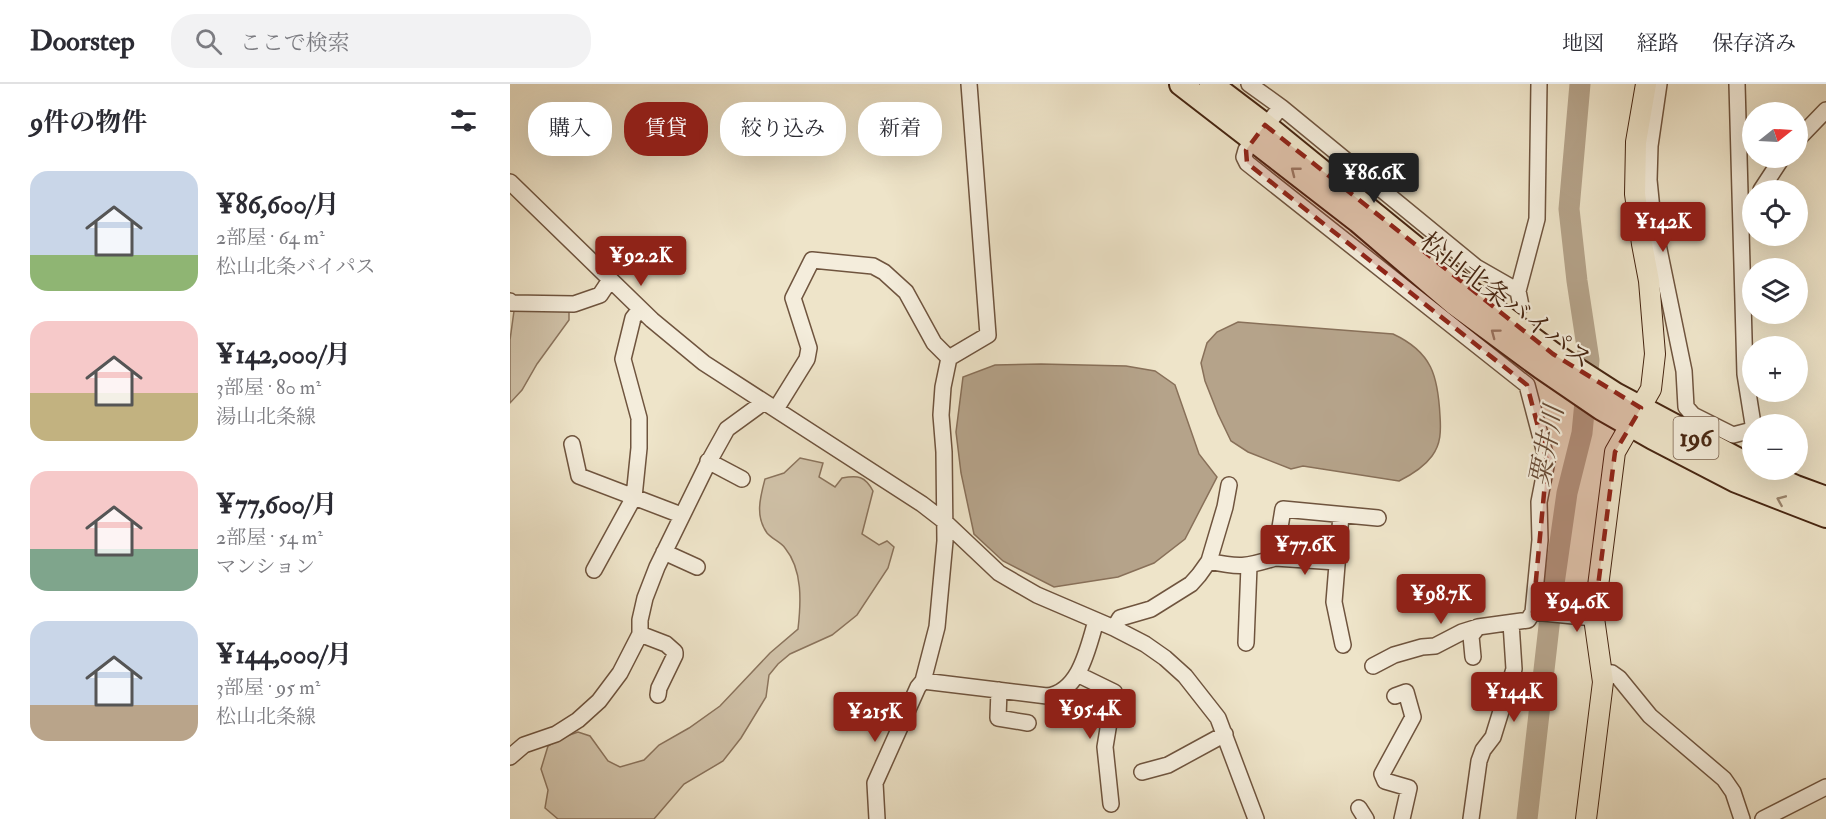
<!DOCTYPE html>
<html lang="ja">
<head>
<meta charset="utf-8">
<style>
  body { margin:0; font-family:"IM FELL Double Pica","Noto Serif JP",serif; background:#f2f2f3; color:#2b2b33; height:100vh; display:flex; flex-direction:column; font-size:22px; white-space:nowrap }
  * { box-sizing:border-box; margin:0 }
  p { font-size:20px; color:#7c7c81 }
  .icon { flex:none; width:33px; height:33px; fill:none; stroke:currentColor; stroke-width:2; stroke-linecap:round; stroke-linejoin:round }
  .map { position:relative; flex:1; overflow:hidden }
  .drawer { display:flex; flex-direction:column; background:#fff; width:510px }
  .drawer>* { flex:none }
  .banner { position:absolute; left:18px; top:18px; width:570px; height:54px; display:flex; gap:12px }
  .needle { width:39px; rotate:72deg }
  .buttons { position:absolute; left:1232px; top:18px; display:grid; gap:12px }
  .buttons a { display:grid; place-items:center; width:66px; height:66px; border-radius:50%; background:#fff; box-shadow:0 6px 24px #0002; font-size:30px }
  .price { position:absolute; translate:-50% -51px; padding:0 14px; border-radius:6px; background:#8f2418; color:#fff; font-size:20px; line-height:39px; filter:drop-shadow(0 2px 3px #0008) }
  .price::after { content:''; position:absolute; left:50%; top:36px; width:18px; height:14px; margin-left:-9px; background:inherit; clip-path:polygon(0 0,100% 0,50% 100%) }
  .price.current { background:#222; color:#fff }
  ul { padding:0; list-style:none }
  li { display:flex; align-items:center; gap:18px; height:150px; padding:0 30px }
  li span { display:grid; place-items:center; flex:none; width:168px; height:120px; border-radius:18px; color:#555 }
  li>.icon { margin-inline-start:auto }
  span .icon { width:72px; height:72px; fill:#fffc; stroke-width:1 }
  li b { font-size:26px }
  h2 { display:flex; justify-content:space-between; align-items:center; height:72px; padding:0 30px; font-size:26px }
  .pill { padding:0 21px; border-radius:24px; background:#fff; box-shadow:0 6px 24px #0002; font-size:21px; line-height:54px }
  .pill.current { background:#8f2418; color:#fff }
  header { display:flex; align-items:center; gap:36px; box-sizing:border-box; height:84px; padding:0 30px; background:#fff; border-bottom:2px solid #e1e1e2 }
  header strong { font-size:28px }
  nav { display:flex; gap:33px; margin-inline-start:auto; font-size:21px }
  .search { width:420px; height:54px; background:#f2f2f3; display:flex; align-items:center; gap:15px; box-sizing:border-box; padding:0 21px; border-radius:24px; color:#7c7c81; font-size:22px }
  main { display:flex; flex:1; min-height:0 }
  .map>svg:first-child { display:block }
</style>
</head>
<body>
<header>
<strong>Doorstep</strong>
<div class="search"><svg class="icon" aria-label="search" viewBox="0 0 24 24"><circle cx="10" cy="10" r="6"/><path d="M15 15l6 6"/></svg>ここで検索</div>
<nav><a>地図</a><a>経路</a><a>保存済み</a></nav>
</header>
<main>
<section class="drawer">
<h2>9件の物件<svg class="icon" aria-label="filters" viewBox="0 0 24 24"><path d="M4 7h16M4 17h16"/><circle cx="9" cy="7" r="2"/><circle cx="15" cy="17" r="2"/></svg></h2>
<ul>
<li><span style="background:linear-gradient(#c9d6e8 70%,#8fb573 0)"><svg class="icon" aria-label="home" viewBox="0 0 24 24"><path d="M3 11l9-7 9 7M6 9v11h12V9"/></svg></span><div><b>¥86,600/月</b><p>2部屋 · 64 m²</p><p>松山北条バイパス</p></div></li>
<li><span style="background:linear-gradient(#f6c9c9 60%,#c2b280 0)"><svg class="icon" aria-label="home" viewBox="0 0 24 24"><path d="M3 11l9-7 9 7M6 9v11h12V9"/></svg></span><div><b>¥142,000/月</b><p>3部屋 · 80 m²</p><p>湯山北条線</p></div></li>
<li><span style="background:linear-gradient(#f6c9c9 65%,#7fa58c 0)"><svg class="icon" aria-label="home" viewBox="0 0 24 24"><path d="M3 11l9-7 9 7M6 9v11h12V9"/></svg></span><div><b>¥77,600/月</b><p>2部屋 · 54 m²</p><p>マンション</p></div></li>
<li><span style="background:linear-gradient(#c9d6e8 70%,#b9a48a 0)"><svg class="icon" aria-label="home" viewBox="0 0 24 24"><path d="M3 11l9-7 9 7M6 9v11h12V9"/></svg></span><div><b>¥144,000/月</b><p>3部屋 · 95 m²</p><p>松山北条線</p></div></li>
</ul>
</section>
<div class="map">
<svg width="1316" height="735" viewBox="0 0 1316 735">
  <rect width="100%" height="100%" fill="#eee4c9"/>
  <filter id="stains"><feTurbulence type="fractalNoise" baseFrequency=".00333" numOctaves="4"/><feColorMatrix values="0 0 0 0 .2 0 0 0 0 .09 0 0 0 0 .02 0 0 0 .5 -.17"/></filter>
  <radialGradient id="worn" r=".72"><stop offset=".6" stop-color="#630" stop-opacity="0"/><stop offset="1" stop-color="#630" stop-opacity=".3"/></radialGradient>
  <path fill="#d1c3aa" stroke="#8b745d" stroke-width="1.5" d="M13,217L59,226V236L27,280L12,306L0,319V256L4,227Z
    M290,374L313,379L309,393L325,403L332,394C348,391 355,392 363,407L352,450L369,461L377,457L384,463L378,484L347,531L322,551L280,570L268,580L259,591L256,613L231,654L213,677L174,700L144,735H48L35,724L38,706L31,685L38,662L51,654L68,648L80,652L98,677L110,683L134,676L149,661L179,644L210,622L260,569L288,545C291,519 293,486 275,464C271,458 262,455 257,449C245,432 250,414 255,395L274,389Z"/>
  <path fill="#b5a38a" stroke="#887059" stroke-width="1.5" d="M728,238L883,250C922,268 928,292 930,332C931,347 931,360 922,372C914,383 901,391 889,397L793,382L781,385L738,368L721,357L708,330L695,297L691,279L697,259L707,248Z
    M531,280L616,282L645,287L665,301L689,370L707,393L675,455L644,479L608,493L544,503L493,477L464,450L451,389L446,348L453,293L485,281Z"/>
  <g fill="none" stroke-linecap="round" stroke-linejoin="round">
    <path stroke="#b5a38a" stroke-width="21" d="M1017,735L1043,507L1057,409L1072,349L1079,276L1067,197L1059,125L1070,0"/>
    <defs>
      <path id="minor" d="M459,0L478,251L439,274L433,303L431,331L434,368L435,457L427,543L413,597L537,612C570,608 578,563 586,537
        M739,0L771,23L966,183L1008,207
        M1149,0L1140,62L1139,96L1143,136L1174,287L1176,323L1183,331L1223,351L1242,346
        M1227,0L1235,290L1243,340
        M771,23L736,66L734,73L737,79L1017,301L1037,377L1029,418L1030,456L1023,528L1018,536L968,543L952,548L925,562L912,563L884,571L863,582
        M1287,56L1316,26
        M0,98L142,236L194,279L412,420L434,437L489,489L527,511L604,544L635,560L655,574L675,592L708,634L746,735
        M1251,106L1272,74
        M0,217L2,219L64,220L90,211L100,196
        M1011,222L1008,207L1027,135L1029,0
        M266,325L297,275L299,264L283,214L302,176L363,182L374,188L396,208L424,259L439,274
        M62,360L69,392L171,431
        M198,377L232,395
        M831,431L824,518L833,561
        M154,468L187,483
        M765,474L827,478
        M699,477C729,484 736,483 765,474L773,425L868,434
        M84,486L124,413L129,364V334L113,275L123,234L130,225
        M1023,528L1084,534
        M604,544L610,534L641,525L681,500L689,491L699,477L715,423L719,401
        M130,550L156,560L165,568V571L149,604L148,611
        M736,559L739,482
        M963,573L961,552L968,543
        M1092,588L1102,589L1109,594L1140,632L1214,695L1223,708L1232,735
        M567,590L604,608L595,663L601,720
        M489,606L488,634L518,639
        M885,612L896,608L903,633L872,690L875,697L899,704L892,735
        M0,673L14,661L46,650L68,636L89,617L110,589L130,550V536L135,514L147,483L197,381L217,345L254,318
        M632,688L658,681L715,650
        M849,724L856,735
        M367,735L365,699L408,603L413,597
        M961,735L969,677L973,666L983,653L1004,585L1001,539
        M1253,735L1316,703"/>
      <path id="major" d="M1076,735L1093,598L1084,534L1105,368L1141,305L1145,270L1139,197L1132,160L1125,110L1126,58L1136,0"/>
      <path id="highway" d="M671,0L848,137L945,220L1032,284L1092,325L1143,354L1226,397L1316,432
        M701,0L755,41L955,204L1043,270L1105,310L1242,383
        M1248,386L1286,403L1316,414"/>
    </defs>
    <use href="#minor" stroke="#6f543e" stroke-width="18"/>
    <use href="#major" stroke="#452410" stroke-width="22"/>
    <use href="#highway" stroke="#452410" stroke-width="26"/>
    <use href="#minor" stroke="#f4eddc" stroke-width="15"/>
    <use href="#major" stroke="#eee4c9" stroke-width="20"/>
    <use href="#highway" stroke="#eee4c9" stroke-width="22"/>
  </g>
  <defs><path id="oneway-chevron" d="M-2-3.5L2.5 0L-2 3.5" fill="none" stroke-width="1.6" stroke-linecap="round" stroke-linejoin="round" transform="scale(1.5)"/></defs>
  <g stroke="#9a846c">
    <use href="#oneway-chevron" transform="translate(785 87) rotate(-142)"/>
    <use href="#oneway-chevron" transform="translate(985 249) rotate(-143)"/>
    <use href="#oneway-chevron" transform="translate(1271 416) rotate(-157)"/>
  </g>
  <path fill="#8f2418" fill-opacity="0.2" stroke="#8f2418" stroke-width="4.5" stroke-dasharray="12 8" stroke-linejoin="round" d="M755,41L1043,270L1131,324L1105,368L1084,534L1023,528L1037,377L1017,301L737,79L736,66Z"/>
  <g text-anchor="middle" dominant-baseline="central" stroke-width="4.5" stroke-linejoin="round" paint-order="stroke">
    <rect fill="#f4eddc" stroke="#7a604d" stroke-width="1.5" x="1163.5" y="333" width="45" height="42" rx="4.5"/>
    <g font-size="24" font-weight="bold" fill="#452410">
      <text x="1186" y="354">196</text>
    </g>
    <g font-size="26" fill="#452410" stroke="#f4eddc">
      <text transform="translate(996 217) rotate(37)">松山北条バイパス</text>
    </g>
    <g font-size="27" font-style="italic" fill="#674a35" stroke="#f4eddc">
      <text transform="translate(1037 362) rotate(-79)">粟井川</text>
    </g>
  </g>
  <rect width="100%" height="100%" filter="url(#stains)"/>
  <rect width="100%" height="100%" fill="url(#worn)"/>
</svg>
<div class="buttons">
<a><svg class="needle" viewBox="-14 -14 28 28"><path d="M0-13l5 13h-10z" fill="#e53935"/><path d="M0 13l5-13h-10z" fill="#7c7c81"/></svg></a>
<a><svg class="icon" aria-label="locate" viewBox="0 0 24 24"><circle cx="12" cy="12" r="6"/><path d="M12 2v4M12 18v4M2 12h4M18 12h4"/></svg></a>
<a><svg class="icon" aria-label="layers" viewBox="0 0 24 24"><path d="M12 4l9 5-9 5-9-5zM3 14l9 5 9-5"/></svg></a>
<a>+</a>
<a>−</a>
</div>
<b class="price current" style="left:864px;top:120px">¥86.6K</b>
<b class="price" style="left:1153px;top:169px">¥142K</b>
<b class="price" style="left:131px;top:203px">¥92.2K</b>
<b class="price" style="left:795px;top:492px">¥77.6K</b>
<b class="price" style="left:931px;top:541px">¥98.7K</b>
<b class="price" style="left:1067px;top:549px">¥94.6K</b>
<b class="price" style="left:1004px;top:639px">¥144K</b>
<b class="price" style="left:580px;top:656px">¥95.4K</b>
<b class="price" style="left:365px;top:659px">¥215K</b>
<div class="banner">
<a class="pill">購入</a>
<a class="pill current">賃貸</a>
<a class="pill">絞り込み</a>
<a class="pill">新着</a>
</div>
</div>
</main>
</body>
</html>
